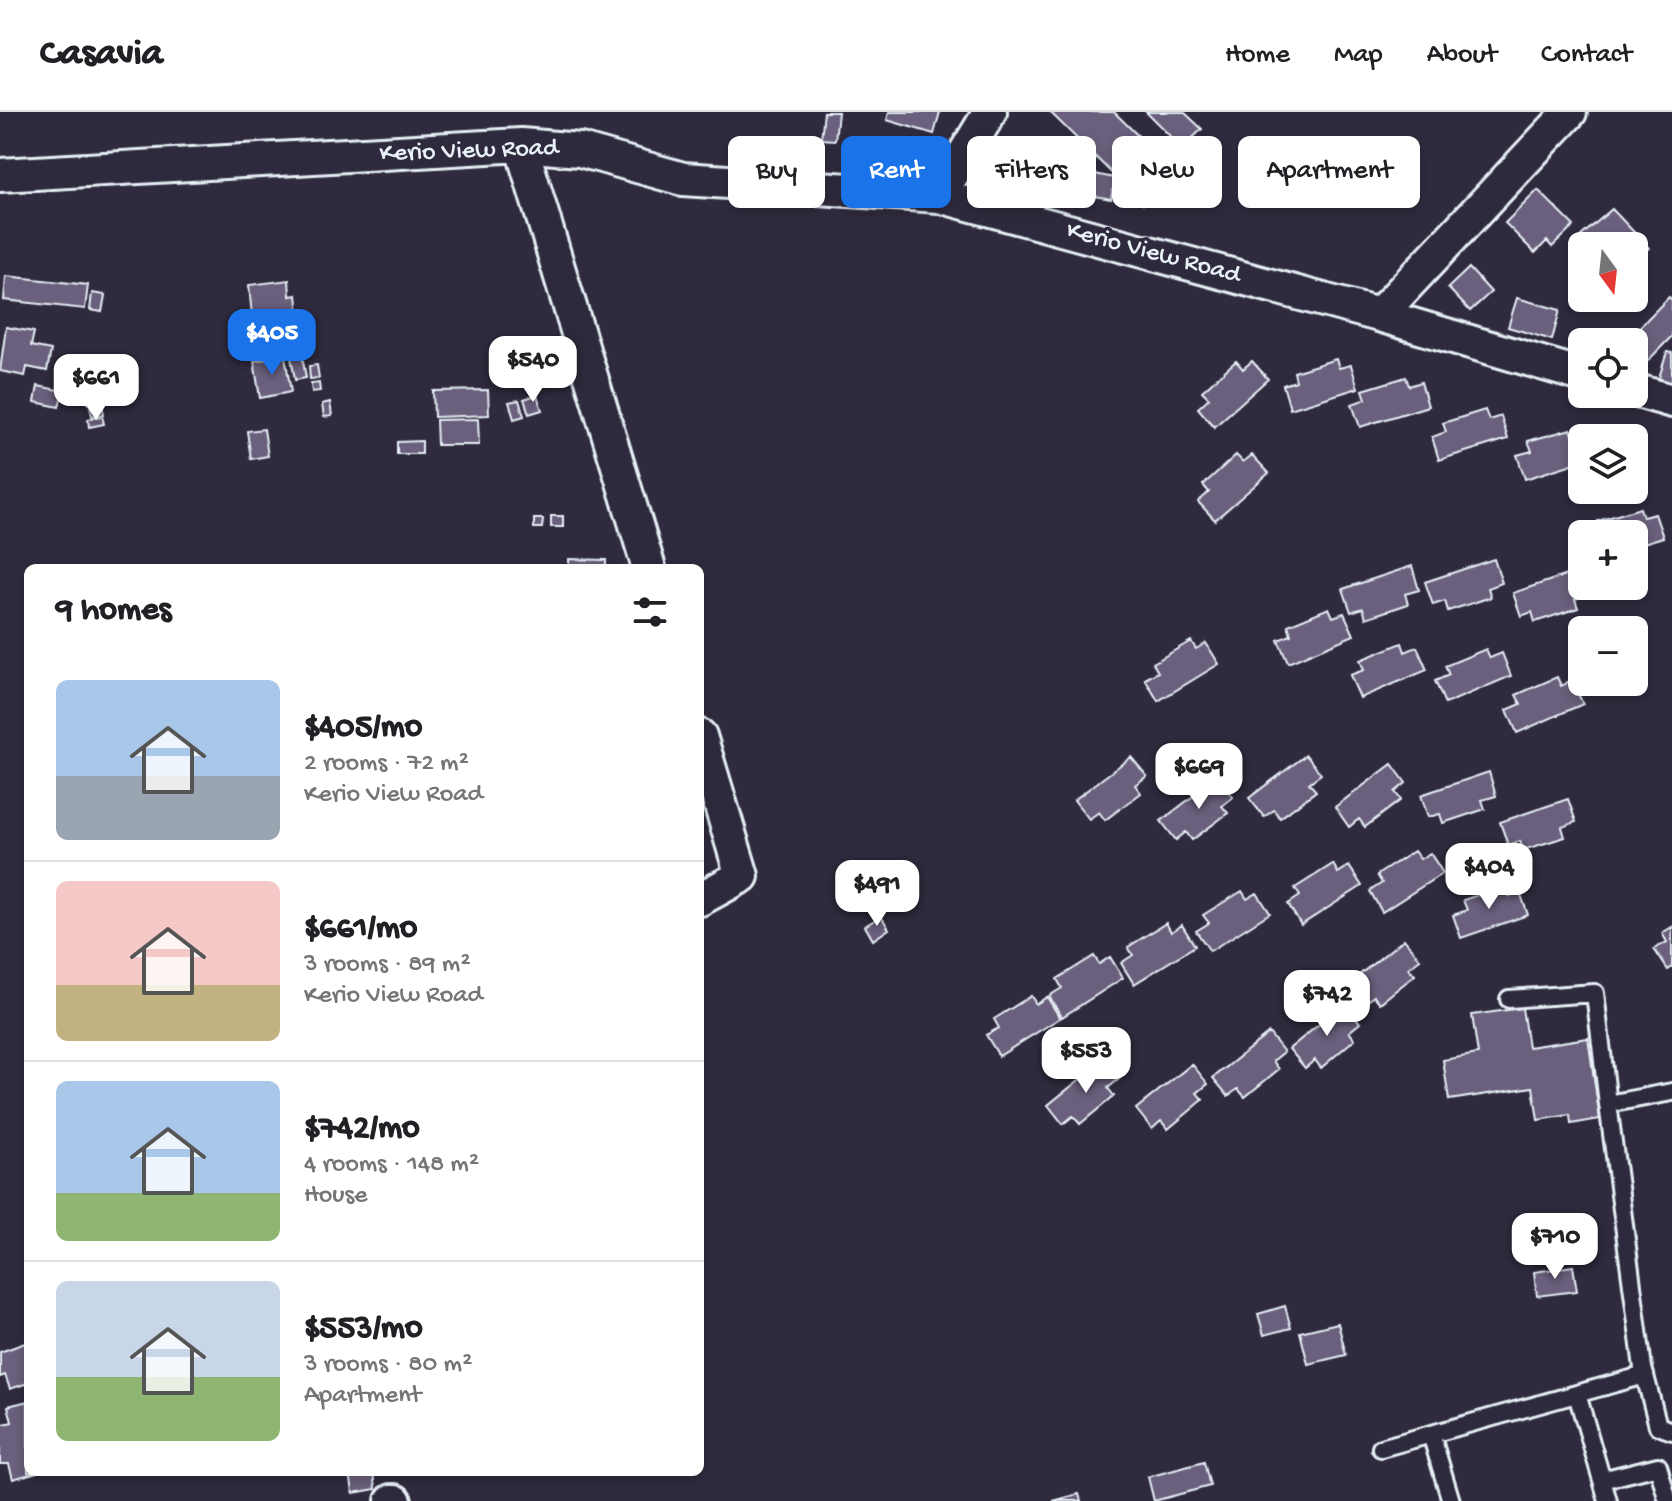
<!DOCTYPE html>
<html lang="en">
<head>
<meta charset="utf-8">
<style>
  body { margin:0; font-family:"Gochi Hand",sans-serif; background:#f6f6f6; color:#202124; height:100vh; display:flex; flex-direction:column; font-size:30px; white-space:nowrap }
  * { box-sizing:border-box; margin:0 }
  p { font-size:26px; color:#757577 }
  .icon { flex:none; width:44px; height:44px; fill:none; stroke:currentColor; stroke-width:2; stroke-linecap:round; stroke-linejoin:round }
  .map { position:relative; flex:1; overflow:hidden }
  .drawer { position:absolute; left:24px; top:452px; width:680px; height:912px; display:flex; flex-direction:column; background:#fff; border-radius:12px; box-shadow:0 4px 12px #0003 }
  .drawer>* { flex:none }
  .guide { position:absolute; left:728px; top:24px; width:760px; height:72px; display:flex; gap:16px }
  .needle { width:52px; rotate:165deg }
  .controls { position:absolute; left:1568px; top:120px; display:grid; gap:16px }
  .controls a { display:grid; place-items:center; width:80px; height:80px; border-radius:12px; background:#fff; box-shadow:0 4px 12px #0003; font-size:40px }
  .price { position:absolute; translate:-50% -68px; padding:0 18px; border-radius:16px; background:#fff; color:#222; font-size:26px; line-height:52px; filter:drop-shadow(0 2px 4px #0008) }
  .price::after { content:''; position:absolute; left:50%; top:48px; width:24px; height:18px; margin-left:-12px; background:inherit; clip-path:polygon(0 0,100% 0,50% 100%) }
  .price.current { background:#1a73e8; color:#fff }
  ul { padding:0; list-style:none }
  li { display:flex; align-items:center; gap:24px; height:200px; padding:0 32px }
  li+li { border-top:2px solid #e0e0e0 }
  li span { display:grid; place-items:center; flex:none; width:224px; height:160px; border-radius:12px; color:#555 }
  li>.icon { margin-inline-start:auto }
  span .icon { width:96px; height:96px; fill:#fffc; stroke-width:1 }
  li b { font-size:34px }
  h2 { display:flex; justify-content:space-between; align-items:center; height:96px; padding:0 32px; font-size:34px }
  .chip { padding:0 28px; border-radius:12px; background:#fff; box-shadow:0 4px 12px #0003; font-size:28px; line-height:72px }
  .chip.current { background:#1a73e8; color:#fff }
  header { display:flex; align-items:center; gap:48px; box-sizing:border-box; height:112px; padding:0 40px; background:#fff; border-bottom:2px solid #e0e0e0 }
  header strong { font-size:38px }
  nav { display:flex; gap:44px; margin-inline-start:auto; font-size:28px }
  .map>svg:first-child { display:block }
</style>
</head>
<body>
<header>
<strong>Casavia</strong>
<nav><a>Home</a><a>Map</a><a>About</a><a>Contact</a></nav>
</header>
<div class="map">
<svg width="1672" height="1389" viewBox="0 0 1672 1389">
  <rect width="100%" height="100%" fill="#2f2a3d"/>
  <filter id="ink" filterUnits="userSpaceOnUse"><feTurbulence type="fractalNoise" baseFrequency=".0125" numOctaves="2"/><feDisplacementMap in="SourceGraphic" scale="16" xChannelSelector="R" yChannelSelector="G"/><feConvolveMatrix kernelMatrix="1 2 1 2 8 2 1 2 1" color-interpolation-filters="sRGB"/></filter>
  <g filter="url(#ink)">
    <path fill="#6a5e7b" stroke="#e8f1f8" stroke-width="2" d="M824,0H838L835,28L821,27Z
      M889,0H940L934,22L887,8Z
      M1050,0H1114L1175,60L1143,92Z
      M1146,0H1184L1202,17L1182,36Z
      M1011,46L1115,66L1111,87L1006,67Z
      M1538,78L1574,114L1552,135L1547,129L1535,141L1505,111Z
      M1612,97L1649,136L1636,147L1634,134H1624L1619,128L1612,134H1590L1581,124Z
      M1469,156L1491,180L1470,199L1448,176Z
      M6,164L88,173L85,197L4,188Z
      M289,168L290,184L297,183L300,212L284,213L285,223L254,225L249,173Z
      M92,181L105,183L102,200L90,198Z
      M1669,185L1672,188V224L1634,263V230H1625Z
      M1517,186L1560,198L1552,228L1508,215Z
      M6,215L34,220L31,234L51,238L47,259L27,255L25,264L0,259Z
      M1667,240L1672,241V274L1658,269Z
      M302,243L306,266L295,268L291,245Z
      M285,244L291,280L260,286L254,249Z
      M99,245L103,266L81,271L77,249Z
      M1336,247L1339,256L1351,253L1358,276L1290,297L1283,273L1296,269L1294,260Z
      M1236,249L1243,257L1252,249L1268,267L1214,315L1198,296L1209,286L1202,279Z
      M317,253L319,266L310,267L309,254Z
      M1406,265L1409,274L1421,270L1428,294L1360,315L1352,292L1366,287L1363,278Z
      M103,269L107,288L88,292L84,273Z
      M319,271L320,279L312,280L311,272Z
      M38,274L63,279L59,295L35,290Z
      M488,278L489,303L434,305L433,279Z
      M537,283L542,298L529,302L524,287Z
      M519,288L524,304L514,307L509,290Z
      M330,290L332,304L324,305L322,292Z
      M102,292L104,302L92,304L90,294Z
      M1485,298L1489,308L1501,304L1508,327L1439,348L1432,325L1446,320L1443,311Z
      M102,304L104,312L89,315L88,307Z
      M478,307L479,333H437L436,308Z
      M264,317L268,344L251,347L247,319Z
      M1571,317L1574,326L1586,322L1587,326H1582V349L1525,367L1517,343L1532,339L1528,329Z
      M422,329V342H397V330Z
      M1236,343L1243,350L1252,343L1269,361L1215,408L1198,390L1209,380L1203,373Z
      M1640,396L1643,405L1655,402L1663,425L1634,434V422H1589L1601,418L1598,409Z
      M551,404H563V415H551Z
      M534,407H543L542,416H534Z
      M569,447L606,448V455L632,456H569Z
      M1494,447L1502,471L1488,476L1491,485L1448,499L1445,489L1433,493L1425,470Z
      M1412,454L1419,478L1405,482L1408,492L1366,506L1363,496L1351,500L1343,477Z
      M1581,458L1582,474H1586L1589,482L1575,487L1578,496L1535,510L1532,500L1521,504L1513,481Z
      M1329,496L1333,505L1344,501L1354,523L1288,551L1278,528L1291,523L1288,513Z
      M1191,529L1196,537L1206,531L1219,552L1158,589L1145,567L1158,560L1153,551Z
      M1402,531L1405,540L1417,535L1427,558L1360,586L1350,563L1364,558L1360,548Z
      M1486,537L1490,546L1502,541L1511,564L1445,592L1435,569L1449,563L1445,554Z
      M1557,565L1561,574L1572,569L1583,592L1517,621L1507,598L1521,592L1516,583Z
      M1306,643L1321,662L1309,671L1316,679L1280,706L1274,698L1264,705L1249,686Z
      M1131,645L1147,664L1135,673L1141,681L1105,708L1099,700L1089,707L1074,688Z
      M1392,652L1406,671L1395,680L1401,688L1365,715L1359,707L1349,715L1335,695Z
      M1489,660L1496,684L1482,688L1485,697L1443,711L1440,702L1428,705L1421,683Z
      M1218,665L1233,685L1222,694L1228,701L1192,728L1186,720L1176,728L1161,709Z
      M1568,687L1576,710L1562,715L1565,725L1523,738L1520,729L1508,733L1500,710Z
      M1414,739L1420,747L1430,741L1443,761L1382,800L1370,779L1382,771L1377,763Z
      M1333,752L1338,761L1349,754L1362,774L1301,813L1288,792L1300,784L1295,776Z
      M1505,774L1509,784L1520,780L1528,803L1461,826L1453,803L1467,798L1463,788Z
      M1242,779L1247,787L1257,781L1270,801L1210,839L1196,819L1209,811L1203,803Z
      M881,804L889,817L873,828L865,814Z
      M1166,811L1171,820L1182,813L1195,834L1134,872L1121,851L1133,843L1128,835Z
      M1672,815V855L1668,858L1654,837L1667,830L1662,821Z
      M1404,827L1420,847L1408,856L1415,863L1380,891L1374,884L1364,892L1348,872Z
      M1094,844L1099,852L1110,845L1123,866L1062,905L1049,884L1062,876L1057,867Z
      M1031,884L1036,892L1047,885L1060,906L999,944L986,923L999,916L994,907Z
      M1345,891L1360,911L1349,920L1355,927L1321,956L1315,948L1305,956L1289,937Z
      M1522,896L1528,935L1588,926L1600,1007L1571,1012L1570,1003L1538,1008L1533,975L1449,988L1443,948L1478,942L1472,903Z
      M1269,921L1284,940L1273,949L1279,957L1245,985L1238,977L1228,984L1213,966Z
      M1104,948L1119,967L1108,976L1114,984L1080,1012L1073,1004L1063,1012L1048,993Z
      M1192,952L1208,972L1197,981L1203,988L1168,1017L1161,1009L1152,1017L1136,997Z
      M1573,1154L1577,1179L1537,1184L1534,1160Z
      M1285,1194L1291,1216L1264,1223L1258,1202Z
      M1338,1211L1346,1243L1308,1252L1300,1220Z
      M28,1230V1271L10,1277L5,1263L0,1265V1240Z
      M28,1289V1360H37L13,1367L9,1352H0V1313L12,1310L8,1294Z
      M1204,1350L1210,1374L1154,1389L1148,1365Z
      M350,1360H374L376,1377L353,1381Z
      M1079,1382L1081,1389H1053Z"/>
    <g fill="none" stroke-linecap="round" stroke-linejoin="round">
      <defs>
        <path id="lane" d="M1509,887L1595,881L1608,992
          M1672,980L1608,992L1643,1256L1658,1314L1672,1319
          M1577,1282L1608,1389
          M1431,1322L1451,1389
          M1381,1336L1645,1263
          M1602,1368L1658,1354L1668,1389"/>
        <path id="street" d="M521,33L649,456
          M0,63L521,33L580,38L683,67L939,84L1379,203L1582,263
          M939,84L990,0
          M1379,203L1570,0
          M1634,278L1672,289
          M700,624L742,764L700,787
          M392,1389H395"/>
      </defs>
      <use href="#lane" stroke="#e8f1f8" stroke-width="22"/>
      <use href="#street" stroke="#e8f1f8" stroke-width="38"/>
      <use href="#lane" stroke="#2f2a3d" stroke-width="16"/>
      <use href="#street" stroke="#2f2a3d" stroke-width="32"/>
    </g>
  </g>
  <g text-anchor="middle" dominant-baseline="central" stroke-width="7" stroke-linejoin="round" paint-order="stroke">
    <g font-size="26" fill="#e8f1f8" stroke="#2f2a3d">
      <text transform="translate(469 40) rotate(-2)">Kerio View Road</text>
      <text transform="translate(1153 142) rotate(15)">Kerio View Road</text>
    </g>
  </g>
</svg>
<div class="controls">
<a><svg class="needle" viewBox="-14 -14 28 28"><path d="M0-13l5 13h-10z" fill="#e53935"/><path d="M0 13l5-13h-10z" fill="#757577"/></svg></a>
<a><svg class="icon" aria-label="locate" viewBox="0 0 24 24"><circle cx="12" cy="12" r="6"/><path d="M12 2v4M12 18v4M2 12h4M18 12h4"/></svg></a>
<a><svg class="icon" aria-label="layers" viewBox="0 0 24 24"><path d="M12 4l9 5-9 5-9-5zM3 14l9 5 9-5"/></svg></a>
<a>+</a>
<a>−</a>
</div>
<b class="price current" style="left:272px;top:265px">$405</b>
<b class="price" style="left:533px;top:292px">$540</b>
<b class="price" style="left:96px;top:310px">$661</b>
<b class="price" style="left:1199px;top:699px">$669</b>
<b class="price" style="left:1489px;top:799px">$404</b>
<b class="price" style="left:877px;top:816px">$491</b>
<b class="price" style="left:1327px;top:926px">$742</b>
<b class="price" style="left:1086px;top:983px">$553</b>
<b class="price" style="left:1555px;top:1169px">$710</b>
<div class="guide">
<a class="chip">Buy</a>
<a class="chip current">Rent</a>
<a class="chip">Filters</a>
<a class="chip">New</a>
<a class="chip">Apartment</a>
</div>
<section class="drawer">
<h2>9 homes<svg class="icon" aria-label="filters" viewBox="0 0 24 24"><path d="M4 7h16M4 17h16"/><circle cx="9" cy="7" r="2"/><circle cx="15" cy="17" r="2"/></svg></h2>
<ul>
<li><span style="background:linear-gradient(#a9c7e8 60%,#9aa5b1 0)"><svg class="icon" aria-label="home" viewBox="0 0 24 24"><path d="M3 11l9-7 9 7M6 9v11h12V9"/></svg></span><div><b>$405/mo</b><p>2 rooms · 72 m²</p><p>Kerio View Road</p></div></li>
<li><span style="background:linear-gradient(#f6c9c9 65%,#c2b280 0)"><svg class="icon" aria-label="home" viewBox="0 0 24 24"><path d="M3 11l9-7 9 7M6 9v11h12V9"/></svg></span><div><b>$661/mo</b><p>3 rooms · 89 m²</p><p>Kerio View Road</p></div></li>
<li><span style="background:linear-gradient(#a9c7e8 70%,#8fb573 0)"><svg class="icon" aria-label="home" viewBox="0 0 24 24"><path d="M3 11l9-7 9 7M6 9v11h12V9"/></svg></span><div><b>$742/mo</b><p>4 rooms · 148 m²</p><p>House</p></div></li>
<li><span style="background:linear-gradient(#c9d6e8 60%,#8fb573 0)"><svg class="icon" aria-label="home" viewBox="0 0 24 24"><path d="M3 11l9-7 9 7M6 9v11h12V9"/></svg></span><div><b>$553/mo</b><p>3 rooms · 80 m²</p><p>Apartment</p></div></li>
</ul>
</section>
</div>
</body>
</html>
